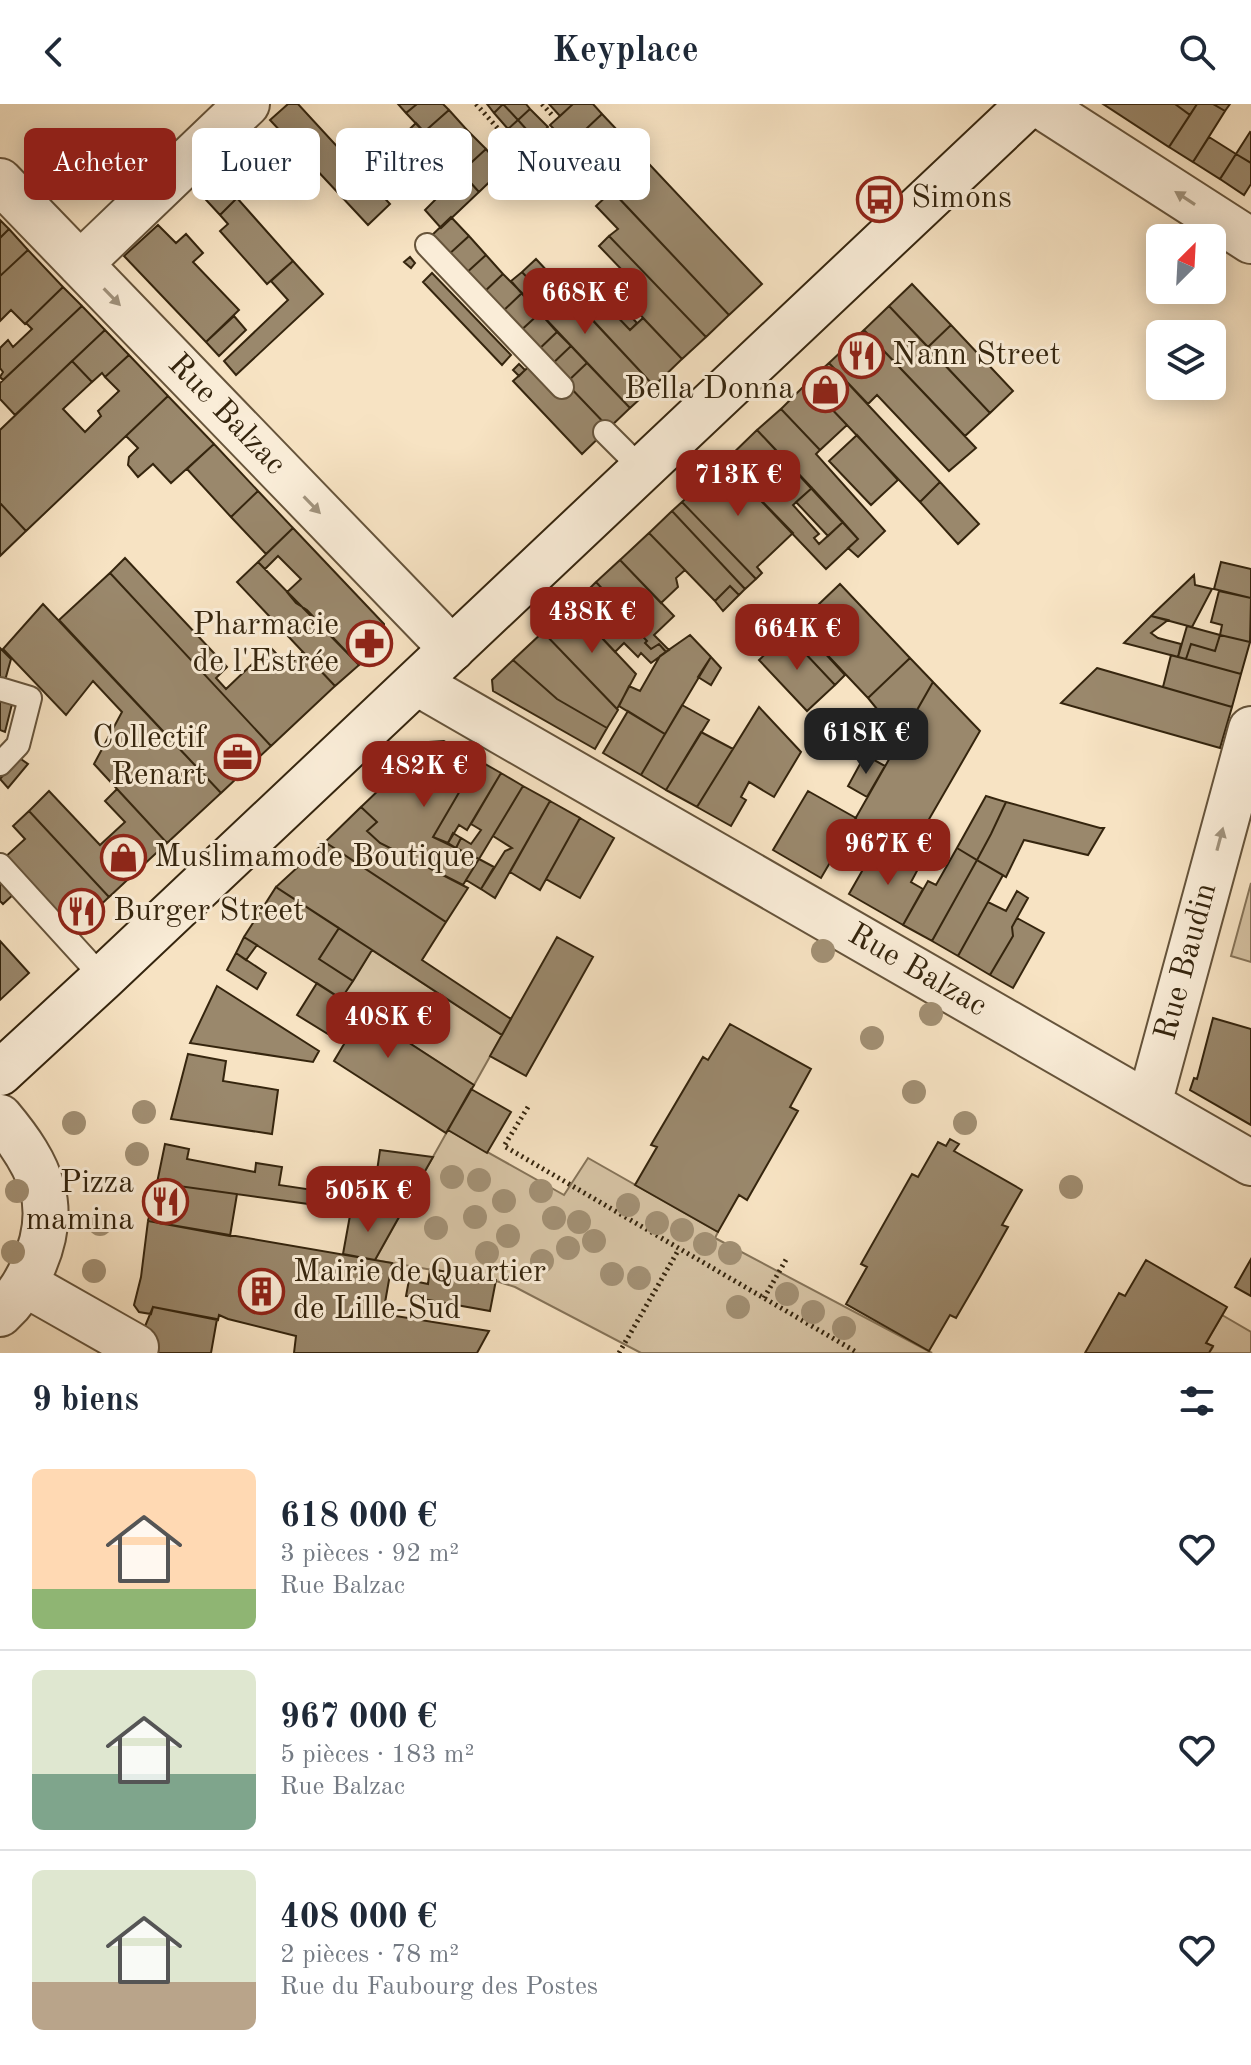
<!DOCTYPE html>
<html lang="fr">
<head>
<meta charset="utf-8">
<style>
  body { margin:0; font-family:"Old Standard TT",serif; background:#f2f2f3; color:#1f2937; height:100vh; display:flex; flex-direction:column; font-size:30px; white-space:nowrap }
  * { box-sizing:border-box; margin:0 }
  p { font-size:26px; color:#747a83 }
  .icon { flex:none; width:44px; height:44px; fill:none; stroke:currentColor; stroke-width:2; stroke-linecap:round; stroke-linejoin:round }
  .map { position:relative; height:1249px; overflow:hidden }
  .side { display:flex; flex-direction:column; background:#fff; flex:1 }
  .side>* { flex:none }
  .guide { position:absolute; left:24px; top:24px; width:800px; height:72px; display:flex; gap:16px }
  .needle { width:52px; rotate:24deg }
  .controls { position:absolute; left:1146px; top:120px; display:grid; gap:16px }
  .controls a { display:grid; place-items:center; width:80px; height:80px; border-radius:12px; background:#fff; box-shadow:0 4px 20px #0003; font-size:40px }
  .price { position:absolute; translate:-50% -68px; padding:0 18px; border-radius:16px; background:#8f2418; color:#fff; font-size:26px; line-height:52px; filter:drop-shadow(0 2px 4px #0008) }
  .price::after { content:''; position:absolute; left:50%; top:48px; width:24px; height:18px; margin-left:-12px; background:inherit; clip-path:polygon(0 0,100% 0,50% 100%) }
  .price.active { background:#222; color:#fff }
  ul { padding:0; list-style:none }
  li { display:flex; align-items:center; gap:24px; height:200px; padding:0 32px }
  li+li { border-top:2px solid #e0e1e3 }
  li span { display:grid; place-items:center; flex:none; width:224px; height:160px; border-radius:12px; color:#555 }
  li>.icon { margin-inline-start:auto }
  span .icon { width:96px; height:96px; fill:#fffc; stroke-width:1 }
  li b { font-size:34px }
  h2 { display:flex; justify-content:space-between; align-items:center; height:96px; padding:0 32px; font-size:34px }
  .chip { padding:0 28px; border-radius:12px; background:#fff; box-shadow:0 4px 20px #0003; font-size:28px; line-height:72px }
  .chip.active { background:#8f2418; color:#fff }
  header { display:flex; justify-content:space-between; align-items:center; height:104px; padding:0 32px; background:#fff; font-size:36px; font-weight:800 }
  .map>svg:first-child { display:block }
</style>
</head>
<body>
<header><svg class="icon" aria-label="back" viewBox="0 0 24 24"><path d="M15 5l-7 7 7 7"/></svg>Keyplace<svg class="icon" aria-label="search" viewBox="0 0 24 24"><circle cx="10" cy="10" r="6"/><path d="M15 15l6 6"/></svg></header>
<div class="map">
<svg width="1251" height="1249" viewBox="0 0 1251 1249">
  <rect width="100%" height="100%" fill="#f7e3c3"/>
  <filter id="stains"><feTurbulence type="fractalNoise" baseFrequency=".0025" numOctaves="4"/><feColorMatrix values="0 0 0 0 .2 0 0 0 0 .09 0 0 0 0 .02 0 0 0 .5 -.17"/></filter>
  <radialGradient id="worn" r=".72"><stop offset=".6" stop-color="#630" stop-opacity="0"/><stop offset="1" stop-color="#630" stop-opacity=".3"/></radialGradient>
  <path fill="#d6c3a4" stroke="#867459" stroke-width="2" d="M1251,779V858L1231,852Z
    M372,846L502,931L474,981L341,895Z
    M448,1026L564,1091L588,1054L718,1128L715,1134L932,1249H641L515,1183L496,1177L375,1156Z
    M1222,1211L1251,1228V1249H1209L1213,1243L1206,1239Z"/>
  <path fill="#9a886c" stroke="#35250e" stroke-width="2" d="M288,0H298L390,100L368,121L270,16Z
    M398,0H417L406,9Z
    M417,0H443L449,6L424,28L406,9Z
    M487,0H503L494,9Z
    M503,0L518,16L508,25L494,9Z
    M503,0H526L530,5L518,16Z
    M549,0H573L560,12Z
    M573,0H593L602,10L569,41L550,21Z
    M1103,0H1175L1190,11L1169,43Z
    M1175,0H1197L1190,11Z
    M1197,0H1213L1225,7L1193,58L1169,43Z
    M1213,0H1230L1225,7Z
    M530,5L548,23L535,35L518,16Z
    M449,6L467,26L443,49L424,28Z
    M602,10L762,180L729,211L569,41Z
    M518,16L535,35L526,44L508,25Z
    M416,19L479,88L441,124L425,106L442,89L394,40Z
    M467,26L486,45L461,68L443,49Z
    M1250,28L1251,29V59L1236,50Z
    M1209,33L1236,50L1220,75L1193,58Z
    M486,45L503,65L479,88L461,68Z
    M1236,50L1251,59V80L1244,91L1220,75Z
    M214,69L237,94L220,111L196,85Z
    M612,87L729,211L706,233L609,132L618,125L596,102Z
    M237,94L293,157L267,180L220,127L228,120L220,111Z
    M451,113L469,132L447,152L429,134Z
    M0,116L9,125L0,134Z
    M158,121L176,139L186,130L203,149L193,158L239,206L206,238L124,152Z
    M9,125L28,146L0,172V134Z
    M469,132L486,151L464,171L447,152Z
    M609,132L706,233L682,255L612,181L624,168L599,142Z
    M28,146L63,183L25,220L11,206L0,217V172Z
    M486,151L503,170L482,190L464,171Z
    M410,153L415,159L411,164L404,158Z
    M536,155L654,282L630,304L524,192L535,182L522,168Z
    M293,157L323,190L236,271L224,257L288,196L271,177Z
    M522,168L535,182L524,192L511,177Z
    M432,169L511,251L502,261L423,178Z
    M503,170L522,189L500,210L482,190Z
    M600,179L637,219L630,226L607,202L600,209L590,198L582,205L578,200Z
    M912,180L951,221L928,243L889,202Z
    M63,183L82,202L3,276L0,273L3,268L0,264V244L8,236L13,243L32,225L26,219Z
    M522,189L540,209L518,229L500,210Z
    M590,198L600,209L607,202L630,226L643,214L682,255L654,282L582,205Z
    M82,202L105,226L15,311L0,295V279Z
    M889,202L990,309L965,332L864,226Z
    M540,209L557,228L536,248L518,229Z
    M234,212L246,226L219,252L206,238Z
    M951,221L1013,287L990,309L928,243Z
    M105,226L129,251L105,273L102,269L92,278L72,257Z
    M864,226L976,344L949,367L877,291L868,300L829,259Z
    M557,228L571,242L550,262L536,248Z
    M571,242L587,259L566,279L550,262Z
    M129,251L168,292L26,427L0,399V326L72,257L92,278L63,305L85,328L101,312L98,307L119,287L105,273Z
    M534,258L566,279L609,324L582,350L513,277Z
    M587,259L630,304L609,324L566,279Z
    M829,259L940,378L920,398L807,279Z
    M519,260L525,266L519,272L513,266Z
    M807,279L847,321L820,346L781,305Z
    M168,292L214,340L171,379L153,360L138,373L128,361L129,353L138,344L126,332Z
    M781,305L820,346L816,350L885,427L858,453L848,444L858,435L757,326Z
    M757,326L812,384L793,401L819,430L814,434L819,440L843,418L858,435L826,465L724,358Z
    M857,331L898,376L871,401L829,357Z
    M214,340L258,387L231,413L187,365Z
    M724,358L793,429L757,463L762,469L756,475L682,398Z
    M940,378L979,420L958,440L920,398Z
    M812,384L843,418L828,432L796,398Z
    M258,387L293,424L266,450L231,413Z
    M682,398L756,475L745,485L672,407Z
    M0,399L26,427L0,452Z
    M672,407L745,485L739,491L730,482L715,497L649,429Z
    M293,424L384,520L385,537L359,561L307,506L296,499L287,488L301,475L278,452L265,465L258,458Z
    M649,429L685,466L676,474L678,483L661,499L620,456Z
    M125,454L227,563L216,574L226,585L270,543L288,562L303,548L335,582L271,642L110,469Z
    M620,456L674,512L654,531L669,546L666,548L659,540L651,545L645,539L647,537L633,522L635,520L596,478Z
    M258,458L359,561L335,582L237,478Z
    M1221,458L1251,465V494L1214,485Z
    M110,469L271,642L221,689L59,516Z
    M1194,471L1195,481L1212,485L1192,523L1151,512Z
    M596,478L635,520L633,522L647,537L645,539L651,545L659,540L666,548L651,559L641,549L638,553L624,539L615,548L572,502Z
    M840,480L910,554L868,594L798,520Z
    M730,482L739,491L723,507L715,497Z
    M1219,487L1251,494L1250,538L1220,531L1222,521L1211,518Z
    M43,500L221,689L167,739L94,660L122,608L93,577L66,611L3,545Z
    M572,502L636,570L617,605L543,528Z
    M1151,512L1168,516L1151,529L1158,534L1181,540L1178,553L1124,539Z
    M798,520L845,571L835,581L787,530Z
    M1187,522L1220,531L1215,547L1191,540L1186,555L1178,553Z
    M543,528L618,606L607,624L557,595L513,556Z
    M787,530L835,581L807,607L759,556Z
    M690,531L711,553L665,630L619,602L629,582L640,587L660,552Z
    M1220,531L1250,538L1241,570L1186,555L1191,540L1215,547Z
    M0,544L11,555L4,580L0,579Z
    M1171,551L1241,570L1232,603L1163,583Z
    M711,553L721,564L711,581L698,573Z
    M910,554L933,578L897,641L870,611L877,605L868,594Z
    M513,556L557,595L607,624L595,645L493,587L492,576Z
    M1097,564L1232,603L1220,644L1061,599Z
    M933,578L980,627L902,762L846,731Z
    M0,597L12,600L5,628L0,626Z
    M682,601L709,616L666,686L641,671Z
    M759,603L801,648L774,693L749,678L741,693L746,696L731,722L697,703Z
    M628,607L665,630L641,671L603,649Z
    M701,628L733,645L697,703L666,686Z
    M444,637L478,656L433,733L479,755L463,781L380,739L367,727L377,718L361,703L429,638Z
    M865,651L885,662L867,693L848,682Z
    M18,653L28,660L8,684L0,675Z
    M478,656L501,669L467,726L459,721L448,739L433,733Z
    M501,669L523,682L479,755L456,744L461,734L471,740L481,726L471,720Z
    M523,682L550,697L495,794L481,785L505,747L512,744L493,732Z
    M117,685L167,739L109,793L29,707L49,687L100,741L125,718L105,697Z
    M808,687L856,714L821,774L773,746Z
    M986,692L1006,698L991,730L977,756L957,744Z
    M550,697L580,714L540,786L510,768Z
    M1006,698L1100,724H1104L1088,751L1024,736L1006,773L977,756L991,730Z
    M361,703L377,718L367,727L380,739L468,784L446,818L325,738Z
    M29,707L109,793L71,829L3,755L25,735L13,722Z
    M580,714L614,734L580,794L546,775Z
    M453,729L461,734L456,744L448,739Z
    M325,738L446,818L422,856L511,915L502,931L276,783Z
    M957,744L977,756L932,837L903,821L928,777L936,781Z
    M874,746L902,762L904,758L918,765L911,778L923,785L903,821L849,790Z
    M479,755L494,763L481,785L466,776Z
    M977,756L1003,771L958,852L932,837Z
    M0,771L16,788L3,800L0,797Z
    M276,783L339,824L319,855L353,877L341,895L244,833Z
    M1017,787L1028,794L1012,823L1013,832L990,871L958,852L988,798L1006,807Z
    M1017,814L1044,829L1013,884L990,871L1013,832L1012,823Z
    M339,824L372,846L353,877L319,855Z
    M244,833L257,841L246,856L236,849Z
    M557,833L593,853L526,972L490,952Z
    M0,837L29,869L0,896Z
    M236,849L266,869L257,885L227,866Z
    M317,879L474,981L446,1029L334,957L344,940L297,911Z
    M217,882L319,947L313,958L190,939Z
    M1213,914L1251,925V1021L1190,986L1194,974L1197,975Z
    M730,920L811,965L790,1003L798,1007L747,1096L739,1091L718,1128L635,1081L657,1043L651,1041L703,953L708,956Z
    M188,950L226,957L223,977L278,986L272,1030L171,1015Z
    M471,985L511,1008L487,1049L448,1026Z
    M950,1035L959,1040L954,1047L1022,1086L1002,1121L1008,1123L981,1171L956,1214L950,1211L929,1247L846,1200L867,1163L861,1160L912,1070L918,1073L938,1038L946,1042Z
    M165,1040L189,1045L187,1055L255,1068L256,1059L282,1063L279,1081L347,1091L345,1105L157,1079Z
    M380,1046L433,1053L399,1113L371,1109Z
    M157,1079L237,1090L230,1132L148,1117Z
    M351,1106L399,1113L375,1156L343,1150Z
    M148,1117L392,1159L383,1210L489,1227L477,1249H294L296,1232L228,1215L219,1211L218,1216L153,1203L151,1210L139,1208L134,1201L141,1173Z
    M1251,1155V1192L1235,1183Z
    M1146,1156L1227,1203L1206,1239L1213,1242L1209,1249H1085L1119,1189L1125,1192Z
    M430,1165L496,1176L490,1207L406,1192L409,1176L428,1180Z
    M153,1203L217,1215L211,1249H134Z"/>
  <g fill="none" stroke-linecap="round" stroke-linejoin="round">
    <defs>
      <path id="lane" d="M427,141L562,283
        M605,328L642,365
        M0,585L30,594L18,641L0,660
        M0,761L103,874"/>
      <path id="street" d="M1038,0L1251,137
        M0,77L452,545
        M80,160L247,0
        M417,579L1251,1059
        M1149,1000L1251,625
        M0,1013C41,1062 61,1103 32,1165C24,1183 14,1197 0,1210
        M25,1180L136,1243"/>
      <path id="secondary" d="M0,969L103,874L1029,0"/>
    </defs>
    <use href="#lane" stroke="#66543b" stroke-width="26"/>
    <use href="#street" stroke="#66543b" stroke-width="48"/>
    <use href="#secondary" stroke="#35250e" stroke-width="48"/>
    <path stroke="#35250e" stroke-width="5" stroke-dasharray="2 4" stroke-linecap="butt" d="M476,0L520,49
      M542,0L552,11
      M528,1003L504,1042L858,1249
      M764,1194L787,1154
      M619,1249L679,1145"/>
    <use href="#lane" stroke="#faedd8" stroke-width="22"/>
    <use href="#street" stroke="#faedd8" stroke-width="44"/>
    <use href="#secondary" stroke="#faedd8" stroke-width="44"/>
  </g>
  <g fill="#a29074">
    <circle cx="823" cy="847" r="12"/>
    <circle cx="931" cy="910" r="12"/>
    <circle cx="872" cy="934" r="12"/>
    <circle cx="914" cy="988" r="12"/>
    <circle cx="144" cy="1008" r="12"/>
    <circle cx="74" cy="1019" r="12"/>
    <circle cx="965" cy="1019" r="12"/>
    <circle cx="137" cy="1050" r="12"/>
    <circle cx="452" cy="1073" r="12"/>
    <circle cx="479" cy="1076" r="12"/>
    <circle cx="1071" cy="1083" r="12"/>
    <circle cx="17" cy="1087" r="12"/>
    <circle cx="541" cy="1087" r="12"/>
    <circle cx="504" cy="1097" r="12"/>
    <circle cx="628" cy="1101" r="12"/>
    <circle cx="475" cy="1113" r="12"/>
    <circle cx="554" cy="1114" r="12"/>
    <circle cx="579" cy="1118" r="12"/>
    <circle cx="657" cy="1119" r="12"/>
    <circle cx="100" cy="1120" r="12"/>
    <circle cx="436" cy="1124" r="12"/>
    <circle cx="682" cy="1126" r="12"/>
    <circle cx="508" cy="1132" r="12"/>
    <circle cx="594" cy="1137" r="12"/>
    <circle cx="705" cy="1140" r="12"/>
    <circle cx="568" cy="1144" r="12"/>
    <circle cx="13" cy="1148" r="12"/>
    <circle cx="487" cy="1149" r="12"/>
    <circle cx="730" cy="1149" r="12"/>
    <circle cx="542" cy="1157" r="12"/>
    <circle cx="94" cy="1167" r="12"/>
    <circle cx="612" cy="1170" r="12"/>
    <circle cx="639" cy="1174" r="12"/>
    <circle cx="787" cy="1190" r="12"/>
    <circle cx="738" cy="1203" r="12"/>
    <circle cx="813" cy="1208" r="12"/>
    <circle cx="844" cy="1224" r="12"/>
  </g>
  <defs><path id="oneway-solid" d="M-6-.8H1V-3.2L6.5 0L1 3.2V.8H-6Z" transform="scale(2)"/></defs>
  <g fill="#a1937d">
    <use href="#oneway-solid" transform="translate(1185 94) rotate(-147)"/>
    <use href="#oneway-solid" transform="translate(112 193) rotate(46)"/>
    <use href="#oneway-solid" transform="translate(312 401) rotate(46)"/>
    <use href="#oneway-solid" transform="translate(1220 735) rotate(-75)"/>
  </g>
  <defs>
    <symbol id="bus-ring" viewBox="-11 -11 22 22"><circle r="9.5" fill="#faedd8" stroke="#8f2418" stroke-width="1.5"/><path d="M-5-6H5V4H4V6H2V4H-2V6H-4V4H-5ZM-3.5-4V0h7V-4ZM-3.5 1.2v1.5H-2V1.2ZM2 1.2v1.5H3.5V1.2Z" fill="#8f2418"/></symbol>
    <symbol id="restaurant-ring" viewBox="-11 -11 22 22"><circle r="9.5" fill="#faedd8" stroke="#8f2418" stroke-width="1.5"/><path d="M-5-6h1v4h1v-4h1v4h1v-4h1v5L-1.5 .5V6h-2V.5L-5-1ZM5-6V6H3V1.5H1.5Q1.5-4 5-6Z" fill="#8f2418"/></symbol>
    <symbol id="shop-ring" viewBox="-11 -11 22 22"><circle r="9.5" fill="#faedd8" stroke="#8f2418" stroke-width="1.5"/><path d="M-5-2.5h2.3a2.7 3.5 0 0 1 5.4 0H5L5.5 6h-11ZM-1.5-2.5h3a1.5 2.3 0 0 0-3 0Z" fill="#8f2418"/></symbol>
    <symbol id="pharmacy-ring" viewBox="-11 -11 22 22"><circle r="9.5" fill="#faedd8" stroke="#8f2418" stroke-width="1.5"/><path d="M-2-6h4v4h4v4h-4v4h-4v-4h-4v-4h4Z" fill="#8f2418"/></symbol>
    <symbol id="office-ring" viewBox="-11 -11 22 22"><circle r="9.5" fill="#faedd8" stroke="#8f2418" stroke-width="1.5"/><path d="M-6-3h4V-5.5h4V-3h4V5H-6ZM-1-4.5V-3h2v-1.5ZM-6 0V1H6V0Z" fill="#8f2418"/></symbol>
    <symbol id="building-ring" viewBox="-11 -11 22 22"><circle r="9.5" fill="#faedd8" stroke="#8f2418" stroke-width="1.5"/><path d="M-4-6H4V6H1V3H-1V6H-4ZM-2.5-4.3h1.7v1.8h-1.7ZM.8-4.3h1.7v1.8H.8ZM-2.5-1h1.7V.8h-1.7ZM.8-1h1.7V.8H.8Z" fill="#8f2418"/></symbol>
  </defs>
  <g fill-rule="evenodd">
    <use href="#bus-ring" x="854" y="70" width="51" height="51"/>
    <use href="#restaurant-ring" x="836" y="226" width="51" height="51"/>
    <use href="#shop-ring" x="800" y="260" width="51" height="51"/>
    <use href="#pharmacy-ring" x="344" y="514" width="51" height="51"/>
    <use href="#office-ring" x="212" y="628" width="51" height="51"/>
    <use href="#shop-ring" x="98" y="728" width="51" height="51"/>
    <use href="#restaurant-ring" x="56" y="782" width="51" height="51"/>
    <use href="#restaurant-ring" x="140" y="1072" width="51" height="51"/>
    <use href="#building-ring" x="236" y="1162" width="51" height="51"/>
  </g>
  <g text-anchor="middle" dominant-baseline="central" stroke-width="6" stroke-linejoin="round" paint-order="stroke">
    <g font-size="32" fill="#35250e" stroke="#faedd8" text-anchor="start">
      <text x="911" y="95">Simons</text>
      <text x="892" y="252">Nann Street</text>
      <text x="794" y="286" text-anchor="end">Bella Donna</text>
      <text x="339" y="522" text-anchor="end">Pharmacie<tspan x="339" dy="37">de l'Estrée</tspan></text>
      <text x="206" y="635" text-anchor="end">Collectif<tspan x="206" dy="37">Renart</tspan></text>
      <text x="154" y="754">Muslimamode Boutique</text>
      <text x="113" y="808">Burger Street</text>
      <text x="134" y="1080" text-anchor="end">Pizza<tspan x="134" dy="37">mamina</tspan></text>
      <text x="293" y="1169">Mairie de Quartier<tspan x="293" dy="37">de Lille-Sud</tspan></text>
    </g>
    <g font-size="32" fill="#35250e" stroke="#faedd8">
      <text transform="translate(226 311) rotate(46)">Rue Balzac</text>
      <text transform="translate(1187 858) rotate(-75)">Rue Baudin</text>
      <text transform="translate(917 867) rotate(30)">Rue Balzac</text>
    </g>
  </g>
  <rect width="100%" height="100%" filter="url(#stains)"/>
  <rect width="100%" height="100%" fill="url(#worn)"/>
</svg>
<div class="controls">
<a><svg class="needle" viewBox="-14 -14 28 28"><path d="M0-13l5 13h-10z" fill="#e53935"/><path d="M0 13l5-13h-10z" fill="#747a83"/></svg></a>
<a><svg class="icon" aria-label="layers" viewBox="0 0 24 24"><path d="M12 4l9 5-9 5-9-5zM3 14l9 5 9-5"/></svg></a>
</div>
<b class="price" style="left:585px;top:232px">668K €</b>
<b class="price" style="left:738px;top:414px">713K €</b>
<b class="price" style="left:592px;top:551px">438K €</b>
<b class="price" style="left:797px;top:568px">664K €</b>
<b class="price active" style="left:866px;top:672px">618K €</b>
<b class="price" style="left:424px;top:705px">482K €</b>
<b class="price" style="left:888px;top:783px">967K €</b>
<b class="price" style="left:388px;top:956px">408K €</b>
<b class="price" style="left:368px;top:1130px">505K €</b>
<div class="guide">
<a class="chip active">Acheter</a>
<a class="chip">Louer</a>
<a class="chip">Filtres</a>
<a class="chip">Nouveau</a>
</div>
</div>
<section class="side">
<h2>9 biens<svg class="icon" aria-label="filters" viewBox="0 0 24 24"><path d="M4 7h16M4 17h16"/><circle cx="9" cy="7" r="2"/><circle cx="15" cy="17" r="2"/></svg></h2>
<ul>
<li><span style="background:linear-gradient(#ffd9b3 75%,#8fb573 0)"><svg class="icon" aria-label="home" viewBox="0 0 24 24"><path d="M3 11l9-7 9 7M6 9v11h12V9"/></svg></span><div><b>618 000 €</b><p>3 pièces · 92 m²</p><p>Rue Balzac</p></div><svg class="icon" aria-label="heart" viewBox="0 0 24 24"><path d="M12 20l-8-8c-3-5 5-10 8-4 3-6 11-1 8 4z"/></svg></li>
<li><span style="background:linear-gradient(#dfe7d0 65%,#7fa58c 0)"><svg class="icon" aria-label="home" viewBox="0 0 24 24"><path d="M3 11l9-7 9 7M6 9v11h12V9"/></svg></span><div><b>967 000 €</b><p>5 pièces · 183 m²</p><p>Rue Balzac</p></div><svg class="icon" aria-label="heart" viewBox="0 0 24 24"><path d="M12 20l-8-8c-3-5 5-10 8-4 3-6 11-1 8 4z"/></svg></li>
<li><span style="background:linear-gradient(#dfe7d0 70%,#b9a48a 0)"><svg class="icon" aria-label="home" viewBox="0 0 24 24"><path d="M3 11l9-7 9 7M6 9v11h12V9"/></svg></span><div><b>408 000 €</b><p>2 pièces · 78 m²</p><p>Rue du Faubourg des Postes</p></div><svg class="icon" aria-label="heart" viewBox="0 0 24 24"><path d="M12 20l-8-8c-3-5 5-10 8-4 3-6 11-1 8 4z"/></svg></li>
</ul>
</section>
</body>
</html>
